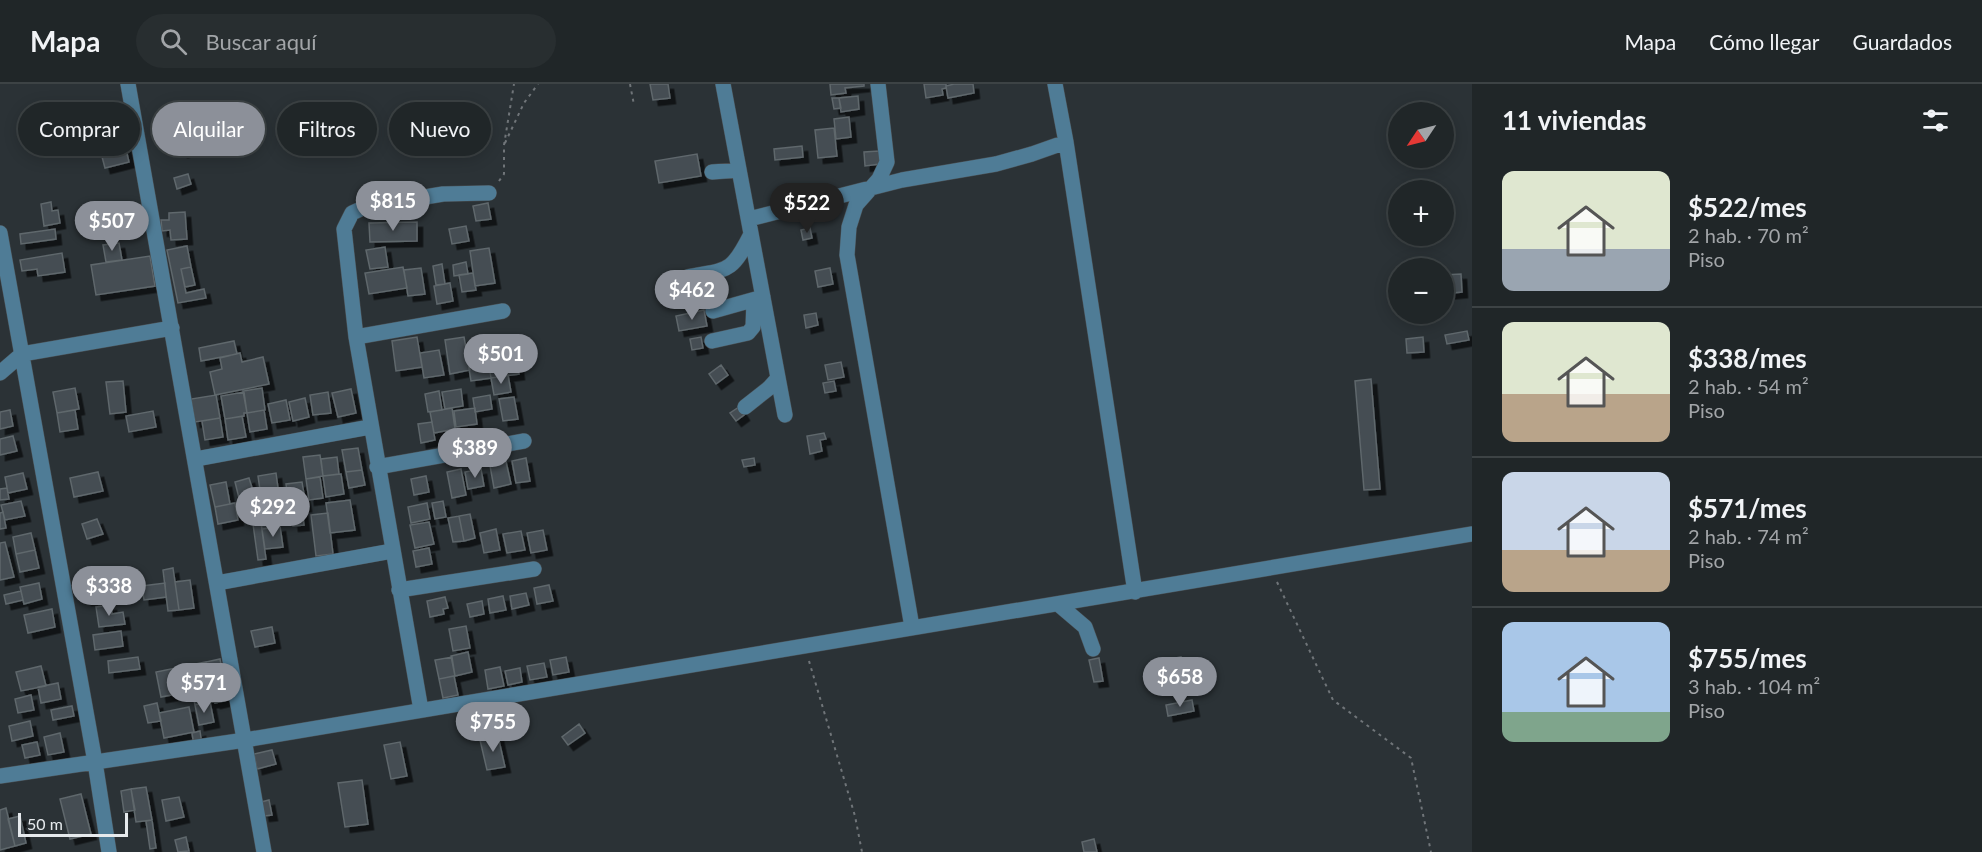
<!DOCTYPE html>
<html lang="es">
<head>
<meta charset="utf-8">
<style>
  body { margin:0; font-family:Lato,sans-serif; background:#282e30; color:#f1f3f6; height:100vh; display:flex; flex-direction:column; font-size:22px; white-space:nowrap }
  * { box-sizing:border-box; margin:0 }
  p { font-size:20px; color:#a2a5a8 }
  .icon { flex:none; width:33px; height:33px; fill:none; stroke:currentColor; stroke-width:2; stroke-linecap:round; stroke-linejoin:round }
  .map { position:relative; flex:1; overflow:hidden }
  .panel { display:flex; flex-direction:column; background:#202628; width:510px }
  .panel>* { flex:none }
  .guide { position:absolute; left:18px; top:18px; width:570px; height:54px; display:flex; gap:12px }
  .needle { width:39px; rotate:235deg }
  .tools { position:absolute; left:1388px; top:18px; display:grid; gap:12px }
  .tools a { display:grid; place-items:center; width:66px; height:66px; border-radius:50%; background:#202628; box-shadow:0 3px 15px #0003,0 0 0 2px #3d4345; font-size:30px }
  .scale { position:absolute; left:18px; bottom:15px; width:110px; box-sizing:border-box; padding-left:6px; border:3px solid #e6eaed; border-top:0; font-size:16px; line-height:21px; white-space:nowrap; color:#e6eaed; -webkit-text-stroke:4px #2b3236; paint-order:stroke }
  .price { position:absolute; translate:-50% -51px; padding:0 14px; border-radius:21px; background:#8c9099; color:#fff; font-size:20px; line-height:39px; filter:drop-shadow(0 2px 3px #0008) }
  .price::after { content:''; position:absolute; left:50%; top:36px; width:18px; height:14px; margin-left:-9px; background:inherit; clip-path:polygon(0 0,100% 0,50% 100%) }
  .price.on { background:#222; color:#fff }
  ul { padding:0; list-style:none }
  li { display:flex; align-items:center; gap:18px; height:150px; padding:0 30px }
  li+li { border-top:2px solid #3d4345 }
  li span { display:grid; place-items:center; flex:none; width:168px; height:120px; border-radius:12px; color:#555 }
  li>.icon { margin-inline-start:auto }
  span .icon { width:72px; height:72px; fill:#fffc; stroke-width:1 }
  li b { font-size:26px }
  h2 { display:flex; justify-content:space-between; align-items:center; height:72px; padding:0 30px; font-size:26px }
  .pill { padding:0 21px; border-radius:27px; background:#202628; box-shadow:0 3px 15px #0003,0 0 0 2px #3d4345; font-size:21px; line-height:54px }
  .pill.on { background:#8c9099; color:#fff }
  header { display:flex; align-items:center; gap:36px; box-sizing:border-box; height:84px; padding:0 30px; background:#202628; border-bottom:2px solid #3d4345 }
  header strong { font-size:28px }
  nav { display:flex; gap:33px; margin-inline-start:auto; font-size:21px }
  .search { width:420px; height:54px; background:#282e30; display:flex; align-items:center; gap:15px; box-sizing:border-box; padding:0 21px; border-radius:33px; color:#a2a5a8; font-size:22px }
  main { display:flex; flex:1; min-height:0 }
  .map>svg:first-child { display:block }
</style>
</head>
<body>
<header>
<strong>Mapa</strong>
<div class="search"><svg class="icon" aria-label="search" viewBox="0 0 24 24"><circle cx="10" cy="10" r="6"/><path d="M15 15l6 6"/></svg>Buscar aquí</div>
<nav><a>Mapa</a><a>Cómo llegar</a><a>Guardados</a></nav>
</header>
<main>
<div class="map">
<svg width="1472" height="768" viewBox="0 0 1472 768">
  <defs>
    <filter id="shadow"><feDropShadow dx="5.5" dy="5.5" stdDeviation="0" flood-color="#0009"/></filter>
  </defs>
  <rect width="100%" height="100%" fill="#2b3236"/>
  <path fill="#454d52" stroke="#5f676c" stroke-width="1.5" filter="url(#shadow)" d="M650,0H668L670,14L653,16Z
    M830,0H864V2L845,4L846,9L831,11Z
    M924,0H946V4L942,5L943,11L926,14Z
    M954,0H973L974,9L948,14L946,2Z
    M858,12L859,25L841,28L839,14Z
    M832,14H839L841,24L834,25Z
    M849,33L851,53L836,55L834,35Z
    M121,44L129,78L105,84L96,50Z
    M834,44L837,72L818,74L815,46Z
    M196,46L200,64L182,68L178,50Z
    M802,62L803,73L775,76L774,65Z
    M879,67L880,80L865,82L864,68Z
    M697,70L701,92L659,99L655,77Z
    M188,90L191,100L177,105L174,94Z
    M51,118L52,127L58,126L60,139L44,142L41,120Z
    M488,119L491,135L476,137L473,122Z
    M185,128L187,155L171,156L170,146L162,147L161,136H169V129Z
    M417,138V157L370,158L369,139Z
    M466,142L469,157L452,160L449,145Z
    M810,144L812,154L803,156L801,146Z
    M55,145L56,155L21,160L20,150Z
    M119,159L122,176L106,178L103,161Z
    M187,162L191,183L181,185L186,209L204,205L206,214L178,219L167,166Z
    M385,163L388,183L370,185L366,166Z
    M489,164L495,199L475,202L470,167Z
    M62,169L65,188L38,192L37,185L22,187L20,176Z
    M150,172L155,202L96,211L91,181Z
    M466,178L468,190L454,192L453,181Z
    M442,180L445,200L436,201L433,182Z
    M191,183L195,201L185,203L181,185Z
    M403,183L407,204L369,210L365,189Z
    M421,184L425,210L408,212L404,186Z
    M830,184L833,200L818,203L815,187Z
    M473,189L476,206L462,208L459,191Z
    M1461,190L1462,208L1443,210V191Z
    M710,198L711,207L701,209L699,200Z
    M450,199L453,217L437,220L434,202Z
    M704,226L707,242L679,247L676,232Z
    M816,229L818,241L806,244L804,231Z
    M1467,247L1469,256L1447,260L1445,251Z
    M417,253L422,283L396,287L392,257Z
    M464,253L470,286L450,290L445,256Z
    M701,253L703,264L692,266L690,255Z
    M1423,253L1424,268L1407,269L1406,255Z
    M234,257L237,270L201,277L199,264Z
    M514,259L519,290L491,294L486,263Z
    M486,262L491,294L471,297L466,265Z
    M439,266L444,291L424,294L420,269Z
    M240,269L242,278L263,273L269,300L215,311L210,288L222,285L220,274Z
    M841,278L844,293L828,296L825,281Z
    M721,281L728,291L716,300L709,290Z
    M508,291L511,308L494,311L491,294Z
    M1371,295L1380,405L1364,406L1355,297Z
    M123,297L126,328L110,330L106,298Z
    M834,297L836,307L825,309L823,299Z
    M75,304L79,325L57,329L53,308Z
    M262,304L265,326L247,329L243,307Z
    M351,305L356,329L338,333L332,309Z
    M461,305L463,322L445,325L442,308Z
    M439,307L442,326L428,328L425,310Z
    M244,308L247,329H244V332L225,335L221,312Z
    M328,308L331,329L313,331L310,311Z
    M216,311L220,334L195,338L191,315Z
    M490,311L492,325L475,328L473,314Z
    M514,313L518,335L503,337L499,315Z
    M305,314L309,333L293,337L289,318Z
    M286,316L290,336L272,339L268,320Z
    M739,323L744,331L736,337L730,329Z
    M452,324L455,345L434,349L430,328Z
    M475,324L477,340L456,343L454,327Z
    M10,326L13,342L0,345V328Z
    M75,326L78,345L60,348L57,329Z
    M264,326L267,345L250,348L247,329Z
    M153,327L156,343L129,348L126,332Z
    M242,332L246,353L228,356L225,335Z
    M220,334L223,353L205,356L202,337Z
    M432,338L435,356L421,359L418,340Z
    M824,349L826,355L820,356L822,367L810,370L807,352Z
    M13,352L17,367L0,371V355Z
    M358,364L362,386L346,388L342,366Z
    M320,371L323,392L306,395L303,373Z
    M337,373L339,390L323,392L321,375Z
    M505,373L511,400L494,404L489,376Z
    M526,374L530,397L516,399L512,377Z
    M754,374L755,381L744,383L742,376Z
    M461,385L466,411L452,414L447,388Z
    M481,385L484,402L468,405L465,388Z
    M362,386L365,401L349,404L346,388Z
    M98,388L103,407L74,413L70,394Z
    M23,389L27,405L8,409L5,393Z
    M276,389L278,404L260,406L258,392Z
    M341,390L344,410L326,413L323,392Z
    M426,392L429,408L414,411L411,395Z
    M320,393L323,414L309,416L306,395Z
    M249,394L254,410L239,414L235,398Z
    M226,398L230,420L215,423L210,401Z
    M302,398L306,422L289,424L286,400Z
    M7,404L9,415L0,416V405Z
    M272,405L273,414L279,413L281,431L261,434L257,407Z
    M350,416L355,446L330,449L326,419Z
    M21,417L25,432L5,436L1,421Z
    M443,417L446,433L435,435L432,419Z
    M235,419L238,436L218,440L215,423Z
    M427,419L430,435L411,439L408,423Z
    M302,425L304,441L293,442L291,427Z
    M3,428L6,444L0,445V429Z
    M328,429L333,470L316,472L311,431Z
    M470,430L475,454L464,457L459,432Z
    M260,432L266,475L258,476L252,433Z
    M459,432L464,457L453,458L448,434Z
    M97,435L103,450L87,455L82,440Z
    M270,436L271,444L262,445L261,437Z
    M429,438L434,460L415,464L410,441Z
    M280,442L283,463L265,465L262,445Z
    M496,445L500,466L484,469L480,449Z
    M543,446L547,466L531,469L527,449Z
    M521,447L525,466L507,469L503,450Z
    M31,449L35,466L16,470L13,453Z
    M5,458L14,493L0,496V459Z
    M429,464L432,480L416,483L413,467Z
    M35,466L39,484L20,488L16,470Z
    M173,484L179,526L168,527L163,486Z
    M115,489L118,512L86,516L83,494Z
    M190,496L194,524L179,526L175,498Z
    M39,499L42,515L24,520L20,503Z
    M165,499L166,513L144,516L142,502Z
    M549,501L553,517L537,520L534,504Z
    M21,507L23,516L6,520L4,511Z
    M526,509L529,521L512,525L510,512Z
    M503,512L506,526L490,529L488,515Z
    M445,513L448,524L443,525L444,530L430,533L427,517Z
    M482,517L484,530L470,533L467,520Z
    M111,521L112,530L123,528L125,540L99,543L96,523Z
    M52,525L55,543L28,549L24,531Z
    M466,542L470,564L453,567L449,545Z
    M272,543L275,559L255,563L251,547Z
    M121,547L123,562L95,566L93,551Z
    M468,568L472,588L455,592L451,572Z
    M138,573L140,585L109,589L108,577Z
    M452,573L455,592L439,595L435,576Z
    M566,573L569,588L553,591L550,576Z
    M1181,573L1184,590L1169,593L1165,576Z
    M1099,574L1103,597L1094,598L1089,576Z
    M220,575L228,616L215,619L206,578Z
    M206,578L214,618L195,621L192,607L161,613L156,588Z
    M544,579L547,593L530,596L527,582Z
    M41,582L46,602L21,607L16,588Z
    M500,583L504,602L488,605L485,586Z
    M520,584L522,598L508,601L505,587Z
    M454,592L458,611L443,614L439,595Z
    M58,599L61,615L41,619L38,603Z
    M31,611L34,626L18,629L15,615Z
    M1192,616L1194,627L1168,632L1166,621Z
    M210,618L214,638L199,641L195,621Z
    M157,619L161,637L148,639L144,622Z
    M72,622L74,632L53,636L51,626Z
    M189,623L194,648L164,654L159,629Z
    M30,637L33,652L12,657L9,642Z
    M579,640L585,649L568,661L562,653Z
    M200,647L202,661L194,662L192,649Z
    M60,649L64,668L48,671L44,653Z
    M498,652L505,683L487,686L480,656Z
    M37,658L40,671L25,674L22,661Z
    M400,658L407,692L391,695L384,661Z
    M272,666L276,680L257,685L254,670Z
    M362,696L368,740L345,743L338,699Z
    M146,703L152,736L136,738L131,705Z
    M131,705L135,726L124,728L121,707Z
    M81,710L91,750L70,755L60,715Z
    M179,713L184,733L166,737L162,716Z
    M269,716L272,731L264,732L261,718Z
    M6,724L15,762L0,766V726Z
    M20,732L26,759L15,762L8,735Z
    M152,736L156,764L150,765L146,737Z
    M186,753L189,767L178,768L175,756Z
    M1094,755L1097,768H1084L1082,758Z"/>
  <g fill="none" stroke-linecap="round" stroke-linejoin="round">
    <defs>
      <path id="minor" d="M128,0L264,768
        M723,0L785,331
        M878,0L887,78L879,95L856,121L849,143L847,171L912,543
        M1055,0L1066,58L1135,508
        M712,88L739,86
        M749,135L902,96L996,80L1032,70L1066,58
        M0,149L95,678L109,768
        M687,193C728,185 731,190 751,150
        M713,227L763,213
        M356,253L503,227
        M712,257L748,249L753,243L754,216
        M0,289L22,270L172,244
        M745,323L769,304L778,294
        M196,375L370,343
        M377,383L524,357
        M217,499L392,467
        M399,506L534,485
        M1058,520L1085,543L1093,565
        M421,626L356,253L344,145L352,129L365,123L443,110L489,109
        M0,692L245,656L1472,450"/>
    </defs>
    <use href="#minor" stroke="#494f53" stroke-width="16"/>
    <path stroke="#707579" stroke-width="2" stroke-dasharray="3 4.5" stroke-linecap="butt" d="M630,0L634,21
      M505,59L524,19L538,0
      M499,97L504,90V61L514,0
      M1277,498L1333,616L1411,674L1431,768
      M809,577L855,732L862,768"/>
    <use href="#minor" stroke="#4f7c96" stroke-width="15"/>
  </g>
</svg>
<div class="tools">
<a><svg class="needle" viewBox="-14 -14 28 28"><path d="M0-13l5 13h-10z" fill="#e53935"/><path d="M0 13l5-13h-10z" fill="#a2a5a8"/></svg></a>
<a>+</a>
<a>−</a>
</div>
<div class="scale">50 m</div>
<b class="price" style="left:393px;top:148px">$815</b>
<b class="price on" style="left:807px;top:150px">$522</b>
<b class="price" style="left:112px;top:168px">$507</b>
<b class="price" style="left:692px;top:237px">$462</b>
<b class="price" style="left:501px;top:301px">$501</b>
<b class="price" style="left:475px;top:395px">$389</b>
<b class="price" style="left:273px;top:454px">$292</b>
<b class="price" style="left:109px;top:533px">$338</b>
<b class="price" style="left:1180px;top:624px">$658</b>
<b class="price" style="left:204px;top:630px">$571</b>
<b class="price" style="left:493px;top:669px">$755</b>
<div class="guide">
<a class="pill">Comprar</a>
<a class="pill on">Alquilar</a>
<a class="pill">Filtros</a>
<a class="pill">Nuevo</a>
</div>
</div>
<section class="panel">
<h2>11 viviendas<svg class="icon" aria-label="filters" viewBox="0 0 24 24"><path d="M4 7h16M4 17h16"/><circle cx="9" cy="7" r="2"/><circle cx="15" cy="17" r="2"/></svg></h2>
<ul>
<li><span style="background:linear-gradient(#dfe7d0 65%,#9aa5b1 0)"><svg class="icon" aria-label="home" viewBox="0 0 24 24"><path d="M3 11l9-7 9 7M6 9v11h12V9"/></svg></span><div><b>$522/mes</b><p>2 hab. · 70 m²</p><p>Piso</p></div></li>
<li><span style="background:linear-gradient(#dfe7d0 60%,#b9a48a 0)"><svg class="icon" aria-label="home" viewBox="0 0 24 24"><path d="M3 11l9-7 9 7M6 9v11h12V9"/></svg></span><div><b>$338/mes</b><p>2 hab. · 54 m²</p><p>Piso</p></div></li>
<li><span style="background:linear-gradient(#c9d6e8 65%,#b9a48a 0)"><svg class="icon" aria-label="home" viewBox="0 0 24 24"><path d="M3 11l9-7 9 7M6 9v11h12V9"/></svg></span><div><b>$571/mes</b><p>2 hab. · 74 m²</p><p>Piso</p></div></li>
<li><span style="background:linear-gradient(#a9c7e8 75%,#7fa58c 0)"><svg class="icon" aria-label="home" viewBox="0 0 24 24"><path d="M3 11l9-7 9 7M6 9v11h12V9"/></svg></span><div><b>$755/mes</b><p>3 hab. · 104 m²</p><p>Piso</p></div></li>
</ul>
</section>
</main>
</body>
</html>
